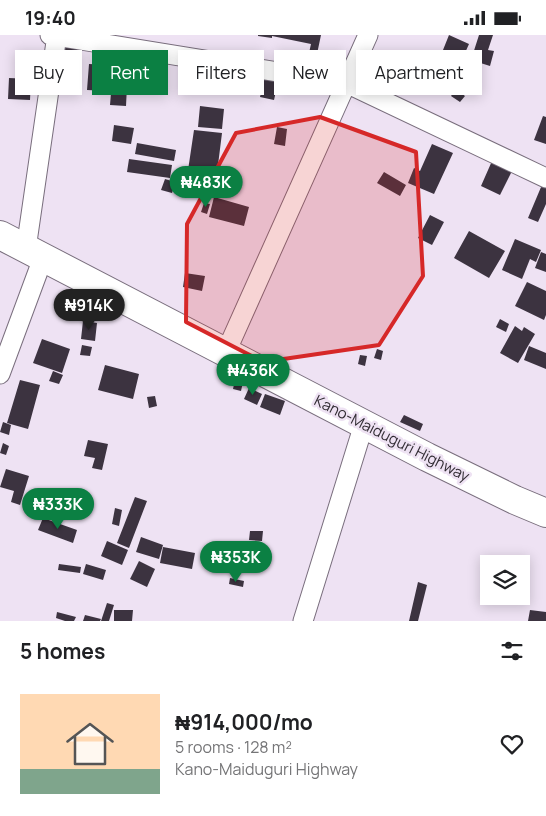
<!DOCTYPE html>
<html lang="en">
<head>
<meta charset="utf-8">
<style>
  body { margin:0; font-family:Manrope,sans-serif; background:#f6f6f6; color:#202124; height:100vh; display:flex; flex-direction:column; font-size:19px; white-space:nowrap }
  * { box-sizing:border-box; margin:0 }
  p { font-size:16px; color:#757577 }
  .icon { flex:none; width:28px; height:28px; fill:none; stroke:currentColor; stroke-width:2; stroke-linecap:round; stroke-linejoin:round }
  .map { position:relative; height:586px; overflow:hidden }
  .panel { display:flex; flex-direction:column; background:#fff; flex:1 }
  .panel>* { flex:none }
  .top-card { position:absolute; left:15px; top:15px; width:516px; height:45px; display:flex; gap:10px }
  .tools { position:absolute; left:480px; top:520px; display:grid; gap:10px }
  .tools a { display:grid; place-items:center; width:50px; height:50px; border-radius:0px; background:#fff; box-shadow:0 2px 12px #0003; font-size:25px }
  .price { position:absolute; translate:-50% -42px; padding:0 11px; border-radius:18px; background:#0b8043; color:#fff; font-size:16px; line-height:32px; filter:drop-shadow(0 1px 2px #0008) }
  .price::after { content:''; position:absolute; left:50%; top:30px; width:15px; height:11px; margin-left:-8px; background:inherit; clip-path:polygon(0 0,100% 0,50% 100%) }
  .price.on { background:#222; color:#fff }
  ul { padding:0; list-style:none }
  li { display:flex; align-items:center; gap:15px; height:125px; padding:0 20px }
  li span { display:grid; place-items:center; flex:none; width:140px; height:100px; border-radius:0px; color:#555 }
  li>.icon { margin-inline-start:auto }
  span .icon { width:60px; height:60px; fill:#fffc; stroke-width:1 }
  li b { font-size:21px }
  h2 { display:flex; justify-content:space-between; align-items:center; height:60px; padding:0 20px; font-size:21px }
  .chip { padding:0 18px; border-radius:0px; background:#fff; box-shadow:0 2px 12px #0003; font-size:18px; line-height:45px }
  .chip.on { background:#0b8043; color:#fff }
  .status { display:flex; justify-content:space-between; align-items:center; height:35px; padding:0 25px; background:#fff; direction:ltr }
  .status svg { height:14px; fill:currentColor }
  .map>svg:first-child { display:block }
</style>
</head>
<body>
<div class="status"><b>19:40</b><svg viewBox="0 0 49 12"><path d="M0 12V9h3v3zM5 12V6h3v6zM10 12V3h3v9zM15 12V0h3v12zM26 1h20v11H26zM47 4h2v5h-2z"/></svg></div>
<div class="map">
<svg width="546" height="586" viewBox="0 0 546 586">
  <rect width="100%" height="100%" fill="#eee2f3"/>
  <path fill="#3c3340" d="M258,0H321L317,19L309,18L311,9L272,1V3L258,1Z
    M449,0L469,9L460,29L441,20Z
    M479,0H493L488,15L494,16L490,31L471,25Z
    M57,8L80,9V19L57,18Z
    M97,13L115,16L113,28L95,24Z
    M406,16L416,20L408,37L398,33Z
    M89,29L110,30L108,56L87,55Z
    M145,33L153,34L152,45L144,44Z
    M209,34L231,39L227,58L205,54Z
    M118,36L142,37L141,52L127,51L126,71L110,70L111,58L117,59Z
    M265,40L279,43L274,65L260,62Z
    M9,43L31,44L30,65L8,64Z
    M456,54L465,61L460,67L451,61Z
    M200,71L224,74L222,94L198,92Z
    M543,81L546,82V109L534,105Z
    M114,90L134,93L131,109L112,106Z
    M277,92L287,94L285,111L274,109Z
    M194,95L222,98L216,146L187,142Z
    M137,108L176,115L174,126L135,119Z
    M432,109L453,118L434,159L408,148L414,133L420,136Z
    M129,124L172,130L170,143L127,137Z
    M492,126L512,136L500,160L481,151Z
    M384,137L406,150L400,161L377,148Z
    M165,144L175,147L172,158L161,155Z
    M184,144L194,146L190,163L180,161Z
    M544,145L546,146V169L538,187L528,183Z
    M214,162L249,172L244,191L209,182Z
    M204,168L210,169L207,179L201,177Z
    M430,180L444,187L432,210L418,203Z
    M469,196L505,216L489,243L454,223Z
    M515,204L541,215L536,227L530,224L522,244L502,235Z
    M541,217L546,219V237L535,233Z
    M185,238L205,241L202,256L183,252Z
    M527,247L546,256V280L544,285L515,271Z
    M500,284L509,289L506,297L496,292Z
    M83,286L97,288L95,306L81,304Z
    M515,291L522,296L524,292L535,299L518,328L500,318Z
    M42,304L70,314L62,338L33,328Z
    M82,310L92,312L90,321L80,320Z
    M529,311L546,318V334L524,325Z
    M377,314L383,316L381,325L374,323Z
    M360,320L367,321L365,331L358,329Z
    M105,330L139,339L133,364L98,355Z
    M53,336L63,340L59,349L49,346Z
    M20,345L40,350L28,394L7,388Z
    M235,345L243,347L241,356L233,354Z
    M249,353L262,359L257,370L244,364Z
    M265,359L285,366L280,380L260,372Z
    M155,361L157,371L149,373L147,362Z
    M404,380L423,389L420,396L400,387Z
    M3,387L11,390L9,400L0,397Z
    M88,405L108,409L102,435L92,433L95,423L84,421Z
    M3,408L9,411L6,420L0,418Z
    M6,434L29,441L20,470L11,467L14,456L0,452Z
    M66,454L87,462L80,482L59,474Z
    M135,462L147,466L129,513L117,508Z
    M115,473L122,475L119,491L112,489Z
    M43,483L77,495L73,508L38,495Z
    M250,496H263L262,506L249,505Z
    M141,502L163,510L159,524L136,517Z
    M107,506L128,515L122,530L101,521Z
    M163,512L195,518L192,534L160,528Z
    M139,526L155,534L147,552L130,544Z
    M59,529L81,532L80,538L58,535Z
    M86,529L106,535L103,545L83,539Z
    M230,543L244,546L243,552L229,549Z
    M418,547L427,550L418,586H409Z
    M107,568L114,570L109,586H101Z
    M114,575H133L132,586H114Z
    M530,575L546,577V586H528Z
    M57,577L76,582L74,586H65L56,583Z
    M85,580L101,584L100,586H83Z"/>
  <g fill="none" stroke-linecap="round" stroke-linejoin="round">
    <defs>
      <path id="minor" d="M50,0L346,48L546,143
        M26,214L57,0
        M226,317L368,0
        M0,339L43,223
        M303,586L364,389"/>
      <path id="highway" d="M0,200L427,422L515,465L546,478"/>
    </defs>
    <use href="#minor" stroke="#796e7d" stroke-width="21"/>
    <use href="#highway" stroke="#796e7d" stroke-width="30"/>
    <use href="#minor" stroke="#fff" stroke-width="19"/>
    <use href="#highway" stroke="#fff" stroke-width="28"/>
  </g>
  <path fill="#d62828" fill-opacity="0.2" stroke="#d62828" stroke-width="4" stroke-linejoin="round" d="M320,82L416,117L423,241L379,310L263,327L186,287L187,189L236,98Z"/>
  <g text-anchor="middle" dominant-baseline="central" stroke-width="5" stroke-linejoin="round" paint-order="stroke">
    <g font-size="15" fill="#312c33" stroke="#eee2f3">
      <text transform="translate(392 403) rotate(27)">Kano-Maiduguri Highway</text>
    </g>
  </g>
</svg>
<div class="tools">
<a><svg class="icon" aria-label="layers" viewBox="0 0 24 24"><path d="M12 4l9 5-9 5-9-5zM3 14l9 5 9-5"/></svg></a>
</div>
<b class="price" style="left:206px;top:173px">₦483K</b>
<b class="price on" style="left:89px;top:296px">₦914K</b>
<b class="price" style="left:253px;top:361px">₦436K</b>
<b class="price" style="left:58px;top:495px">₦333K</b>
<b class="price" style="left:236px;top:548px">₦353K</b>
<div class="top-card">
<a class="chip">Buy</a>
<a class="chip on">Rent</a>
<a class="chip">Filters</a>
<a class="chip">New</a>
<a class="chip">Apartment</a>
</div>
</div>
<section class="panel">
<h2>5 homes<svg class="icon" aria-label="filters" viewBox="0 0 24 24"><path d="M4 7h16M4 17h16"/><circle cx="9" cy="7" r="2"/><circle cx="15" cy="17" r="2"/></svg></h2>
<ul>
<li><span style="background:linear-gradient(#ffd9b3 75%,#7fa58c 0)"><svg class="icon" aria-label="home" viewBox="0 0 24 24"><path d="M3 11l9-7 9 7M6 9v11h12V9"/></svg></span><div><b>₦914,000/mo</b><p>5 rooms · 128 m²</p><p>Kano-Maiduguri Highway</p></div><svg class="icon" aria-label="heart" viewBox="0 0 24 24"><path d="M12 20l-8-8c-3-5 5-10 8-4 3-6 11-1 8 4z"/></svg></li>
</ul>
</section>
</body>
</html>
